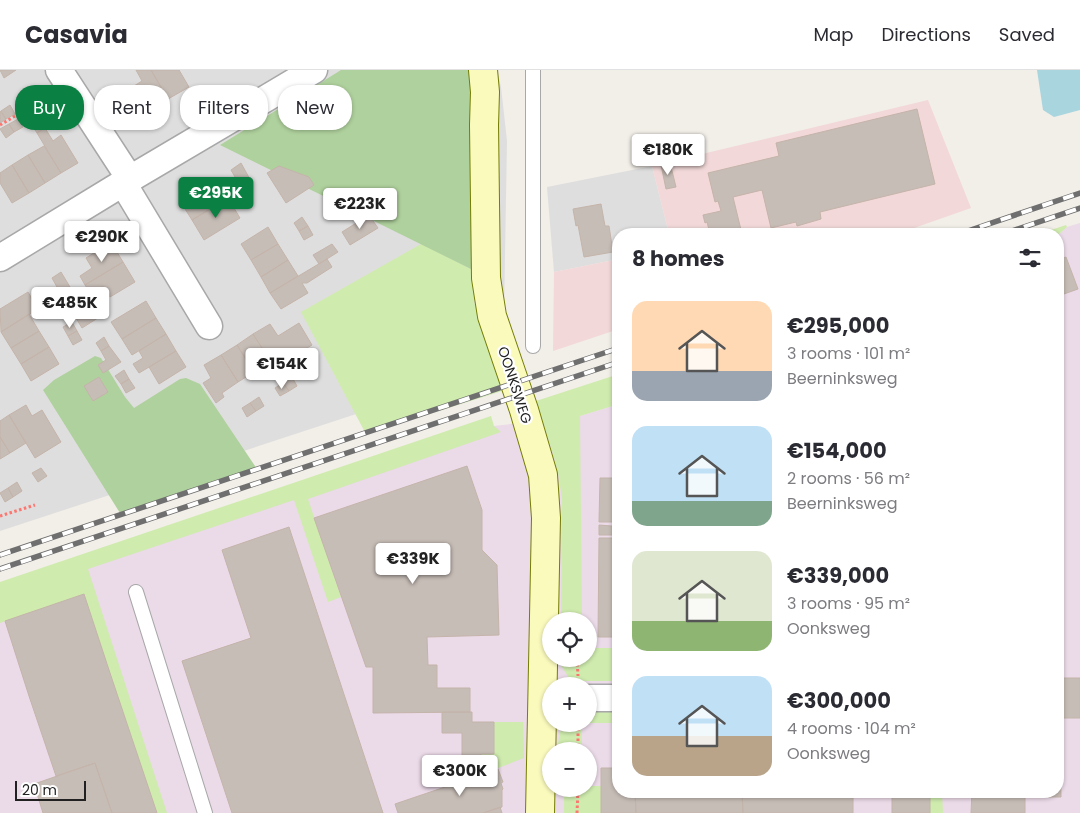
<!DOCTYPE html>
<html lang="en">
<head>
<meta charset="utf-8">
<style>
  body { margin:0; font-family:Poppins,sans-serif; background:#f7f7f7; color:#2b2b33; height:100vh; display:flex; flex-direction:column; font-size:19px; white-space:nowrap }
  * { box-sizing:border-box; margin:0 }
  p { font-size:16px; color:#7c7c81 }
  .icon { flex:none; width:28px; height:28px; fill:none; stroke:currentColor; stroke-width:2; stroke-linecap:round; stroke-linejoin:round }
  .map { position:relative; flex:1; overflow:hidden }
  .sheet { position:absolute; left:612px; top:158px; width:452px; height:570px; display:flex; flex-direction:column; background:#fff; border-radius:20px; box-shadow:0 1px 4px #0004 }
  .sheet>* { flex:none }
  .banner { position:absolute; left:15px; top:15px; width:475px; height:45px; display:flex; gap:10px }
  .fabs { position:absolute; left:542px; top:542px; display:grid; gap:10px }
  .fabs a { display:grid; place-items:center; width:55px; height:55px; border-radius:50%; background:#fff; box-shadow:0 1px 4px #0004; font-size:25px }
  .scale { position:absolute; left:15px; bottom:12px; width:71px; box-sizing:border-box; padding-left:5px; border:2px solid #212121; border-top:0; font-size:14px; line-height:18px; white-space:nowrap; color:#212121; -webkit-text-stroke:4px #fff; paint-order:stroke }
  .price { position:absolute; translate:-50% -42px; padding:0 11px; border-radius:5px; background:#fff; color:#222; font-size:16px; line-height:32px; filter:drop-shadow(0 1px 2px #0008) }
  .price::after { content:''; position:absolute; left:50%; top:30px; width:15px; height:11px; margin-left:-8px; background:inherit; clip-path:polygon(0 0,100% 0,50% 100%) }
  .price.on { background:#0b8043; color:#fff }
  ul { padding:0; list-style:none }
  li { display:flex; align-items:center; gap:15px; height:125px; padding:0 20px }
  li span { display:grid; place-items:center; flex:none; width:140px; height:100px; border-radius:15px; color:#555 }
  li>.icon { margin-inline-start:auto }
  span .icon { width:60px; height:60px; fill:#fffc; stroke-width:1 }
  li b { font-size:21px }
  h2 { display:flex; justify-content:space-between; align-items:center; height:60px; padding:0 20px; font-size:21px }
  .tag { padding:0 18px; border-radius:20px; background:#fff; box-shadow:0 1px 4px #0004; font-size:18px; line-height:45px }
  .tag.on { background:#0b8043; color:#fff }
  header { display:flex; align-items:center; gap:30px; box-sizing:border-box; height:70px; padding:0 25px; background:#fff; border-bottom:1px solid #e1e1e2 }
  header strong { font-size:24px }
  nav { display:flex; gap:28px; margin-inline-start:auto; font-size:18px }
  .map>svg:first-child { display:block }
</style>
</head>
<body>
<header>
<strong>Casavia</strong>
<nav><a>Map</a><a>Directions</a><a>Saved</a></nav>
</header>
<div class="map">
<svg width="1080" height="743" viewBox="0 0 1080 743">
  <rect width="100%" height="100%" fill="#f2eee8"/>
  <path fill="#dfdede" d="M0,0H497L501,17L507,71L504,242L478,304L0,461Z
    M652,96L669,164H619V189L554,202L547,117Z"/>
  <path fill="#f2d8d8" d="M928,30L971,138L897,164H669L652,96Z
    M619,189V259L553,281L554,202Z"/>
  <path fill="#ebdae8" fill-rule="evenodd" d="M1080,153V743H0V519L494,356L580,346L619,334V721H1059V164L1067,157ZM551,551H589V589H551ZM551,616H589V654H551ZM551,681H589V719H551Z"/>
  <path fill="#cfebae" d="M1066,155L1067,157L1059,164H1039Z
    M421,174L475,201L474,232L505,320L366,364L301,242Z
    M619,304V334L580,346L582,551H561L562,429L559,408L554,387L536,331Z
    M491,346L494,356L501,362L308,429L341,527L328,532L294,430L88,499L167,743H156L84,525L0,553V512Z
    M589,578H619V611H571L562,597L561,589H589Z
    M619,640V653H589V641Z
    M494,652H523L524,688L480,705L481,684H494Z
    M566,654H581L582,674H558L560,662Z
    M589,716H601V743H564V719H589Z
    M928,721H942L943,743H930V727H928Z"/>
  <path fill="#afd19d" d="M341,0H471L475,59V201L220,75Z
    M95,286L101,288L125,327L134,338L180,309L186,308L200,314L257,399L120,443L43,320L54,310Z"/>
  <path fill="#a9d5df" d="M1037,0H1080V40L1054,47L1043,40Z"/>
  <path fill="#c7bdb7" stroke="#c4b4aa" d="M0,0H16L4,8Z
    M136,0H151L168,29L148,41L134,16L142,11Z
    M151,0H179L189,17L168,29Z
    M36,18L42,28L23,39L17,29Z
    M45,32L50,42L40,49L45,58L37,63L25,44Z
    M10,35L15,44L6,49L1,41Z
    M917,39L935,114L820,142L821,149L797,156L796,152L771,158L762,120L733,127L742,164H710L707,152L705,153L703,145L721,141L718,131L715,132L708,103L779,86L776,73Z
    M0,41L6,49L0,53Z
    M18,49L23,57L14,62L9,54Z
    M9,54L14,62L6,68L0,59Z
    M45,58L53,71L61,65L78,93L61,103L37,63Z
    M44,76L61,103L45,113L28,85Z
    M28,85L45,113L29,123L12,95Z
    M241,93L252,113L242,119L231,100Z
    M670,93L676,117L666,119L661,95Z
    M12,95L29,123L12,133L0,113V103Z
    M279,96L309,107L314,115L286,133L267,103Z
    M206,115L212,126L225,119L230,127L192,150L180,131Z
    M228,128L240,148L204,170L192,150Z
    M601,134L605,156H609L613,182L584,187L578,155L576,156L573,139Z
    M369,145L378,158L350,175L342,162Z
    M302,147L308,156L299,161L294,153Z
    M308,156L313,165L304,170L299,161Z
    M268,157L278,174L251,190L241,174Z
    M111,172L123,192L85,215L80,206L92,198L86,188Z
    M278,174L288,190L261,207L251,190Z
    M332,174L338,182L319,194L313,185Z
    M1066,187L1078,219L1061,225L1059,221V190Z
    M327,189L332,197L307,213H302L308,223L281,239L270,223Z
    M288,190L298,206L270,223L261,207Z
    M123,192L135,212L110,227L103,216L91,224L85,215Z
    M61,202L73,222L63,228L52,208Z
    M52,219L57,228L48,233L43,224Z
    M28,222L38,239L1,262L0,239Z
    M57,228L62,237L54,242L48,233Z
    M146,231L156,248L122,269L111,252Z
    M95,236L101,246L82,258L76,248Z
    M29,244L39,261L11,278L1,262Z
    M156,248L166,264L132,285L122,269Z
    M72,252L77,261L68,266L63,257Z
    M299,253L312,275L290,288L286,282L271,292L253,264L270,254L278,266Z
    M39,261L49,277L21,294L11,278Z
    M77,261L82,270L73,275L68,266Z
    M166,264L176,281L139,303L133,294L143,288L139,281Z
    M253,264L271,292L254,302L237,275Z
    M104,267L109,276L101,281L96,273Z
    M237,275L254,302L238,312L221,285Z
    M109,276L121,292L103,303L98,295L106,290L101,281Z
    M49,277L59,294L31,311L21,294Z
    M176,281L186,297L159,314L149,297Z
    M221,285L238,312L222,323L224,327L216,333L203,313L211,308L204,295Z
    M124,300L129,309L121,314L115,306Z
    M99,307L108,322L93,331L84,316Z
    M292,307L297,316L289,321L283,313Z
    M129,309L135,318L126,323L121,314Z
    M283,313L289,321L280,326L275,318Z
    M259,327L264,336L256,341L250,333Z
    M250,333L256,341L247,347L242,338Z
    M26,335L32,346L42,340L61,372L35,388L9,345Z
    M9,345L26,373L10,383L0,367V351Z
    M0,367L10,383L0,389Z
    M467,396L482,440V480L497,495L499,565L427,567L428,595H437V618H470V642L373,643V597H366L314,448Z
    M41,398L47,406L38,412L32,403Z
    M600,408H619V567H598L599,468H618V452H599Z
    M17,412L22,421L13,427L8,418Z
    M8,418L13,427L5,432L0,423Z
    M599,455L612,456V465H599Z
    M289,457L383,743H232L182,591L251,568L222,480Z
    M84,524L109,600L157,743H112L95,693L56,706L29,626L5,551Z
    M1059,608H1080V648H1059Z
    M442,642H472V652H494V684H481V698H462V663H442Z
    M1059,668H1060L1061,727H1026V721H1059Z
    M95,693L112,743H43L34,714Z
    M601,698H619V721H635L636,743H601Z
    M498,699L503,712L501,713L503,719L502,720V737L483,743H398L395,734Z
    M635,721H742L743,743H636Z
    M742,721H853V743H743Z
    M895,721H928V727H930V743H892V727H894Z
    M972,721H1025V743H971Z
    M500,737L502,743H483Z"/>
  <g fill="none" stroke-linecap="round" stroke-linejoin="round">
    <defs>
      <path id="service" d="M533,0V276
        M136,522L205,743"/>
      <path id="minor" d="M59,0L130,109
        M123,113L209,256
        M0,188L123,113L314,0
        M589,628H619"/>
      <path id="secondary" d="M483,0L485,22L484,55L486,208L492,246L524,340L543,405L546,448L540,743"/>
    </defs>
    <use href="#service" stroke="#a8a8a8" stroke-width="16"/>
    <use href="#minor" stroke="#a8a8a8" stroke-width="29"/>
    <use href="#secondary" stroke="#757d04" stroke-width="30"/>
    <path stroke="#fb7770" stroke-width="3" stroke-dasharray="2.5 2.5" stroke-linecap="butt" d="M0,55L47,27
      M0,446L35,435
      M577,589L578,606
      M578,681V654
      M577,743L578,719"/>
    <use href="#service" stroke="#fff" stroke-width="14"/>
    <use href="#minor" stroke="#fff" stroke-width="26"/>
    <use href="#secondary" stroke="#fafabd" stroke-width="28"/>
    <defs>
      <path id="rail" d="M959,164L1080,123
        M1003,164L1080,138
        M0,485L619,278
        M0,499L619,292"/>
    </defs>
    <use href="#rail" stroke="#6f6f6f" stroke-width="5.5"/>
    <use href="#rail" stroke="#fff" stroke-width="4" stroke-dasharray="11" stroke-linecap="butt"/>
  </g>
  <g text-anchor="middle" dominant-baseline="central" stroke-width="4.5" stroke-linejoin="round" paint-order="stroke">
    <g font-size="14" fill="#212121" stroke="#fff">
      <text transform="translate(515 315) rotate(72)">OONKSWEG</text>
    </g>
  </g>
</svg>
<div class="fabs">
<a><svg class="icon" aria-label="locate" viewBox="0 0 24 24"><circle cx="12" cy="12" r="6"/><path d="M12 2v4M12 18v4M2 12h4M18 12h4"/></svg></a>
<a>+</a>
<a>−</a>
</div>
<div class="scale">20 m</div>
<b class="price" style="left:668px;top:106px">€180K</b>
<b class="price on" style="left:216px;top:149px">€295K</b>
<b class="price" style="left:360px;top:160px">€223K</b>
<b class="price" style="left:102px;top:193px">€290K</b>
<b class="price" style="left:70px;top:259px">€485K</b>
<b class="price" style="left:282px;top:320px">€154K</b>
<b class="price" style="left:413px;top:515px">€339K</b>
<b class="price" style="left:460px;top:727px">€300K</b>
<div class="banner">
<a class="tag on">Buy</a>
<a class="tag">Rent</a>
<a class="tag">Filters</a>
<a class="tag">New</a>
</div>
<section class="sheet">
<h2>8 homes<svg class="icon" aria-label="filters" viewBox="0 0 24 24"><path d="M4 7h16M4 17h16"/><circle cx="9" cy="7" r="2"/><circle cx="15" cy="17" r="2"/></svg></h2>
<ul>
<li><span style="background:linear-gradient(#ffd9b3 70%,#9aa5b1 0)"><svg class="icon" aria-label="home" viewBox="0 0 24 24"><path d="M3 11l9-7 9 7M6 9v11h12V9"/></svg></span><div><b>€295,000</b><p>3 rooms · 101 m²</p><p>Beerninksweg</p></div></li>
<li><span style="background:linear-gradient(#bfe0f5 75%,#7fa58c 0)"><svg class="icon" aria-label="home" viewBox="0 0 24 24"><path d="M3 11l9-7 9 7M6 9v11h12V9"/></svg></span><div><b>€154,000</b><p>2 rooms · 56 m²</p><p>Beerninksweg</p></div></li>
<li><span style="background:linear-gradient(#dfe7d0 70%,#8fb573 0)"><svg class="icon" aria-label="home" viewBox="0 0 24 24"><path d="M3 11l9-7 9 7M6 9v11h12V9"/></svg></span><div><b>€339,000</b><p>3 rooms · 95 m²</p><p>Oonksweg</p></div></li>
<li><span style="background:linear-gradient(#bfe0f5 60%,#b9a48a 0)"><svg class="icon" aria-label="home" viewBox="0 0 24 24"><path d="M3 11l9-7 9 7M6 9v11h12V9"/></svg></span><div><b>€300,000</b><p>4 rooms · 104 m²</p><p>Oonksweg</p></div></li>
</ul>
</section>
</div>
</body>
</html>
